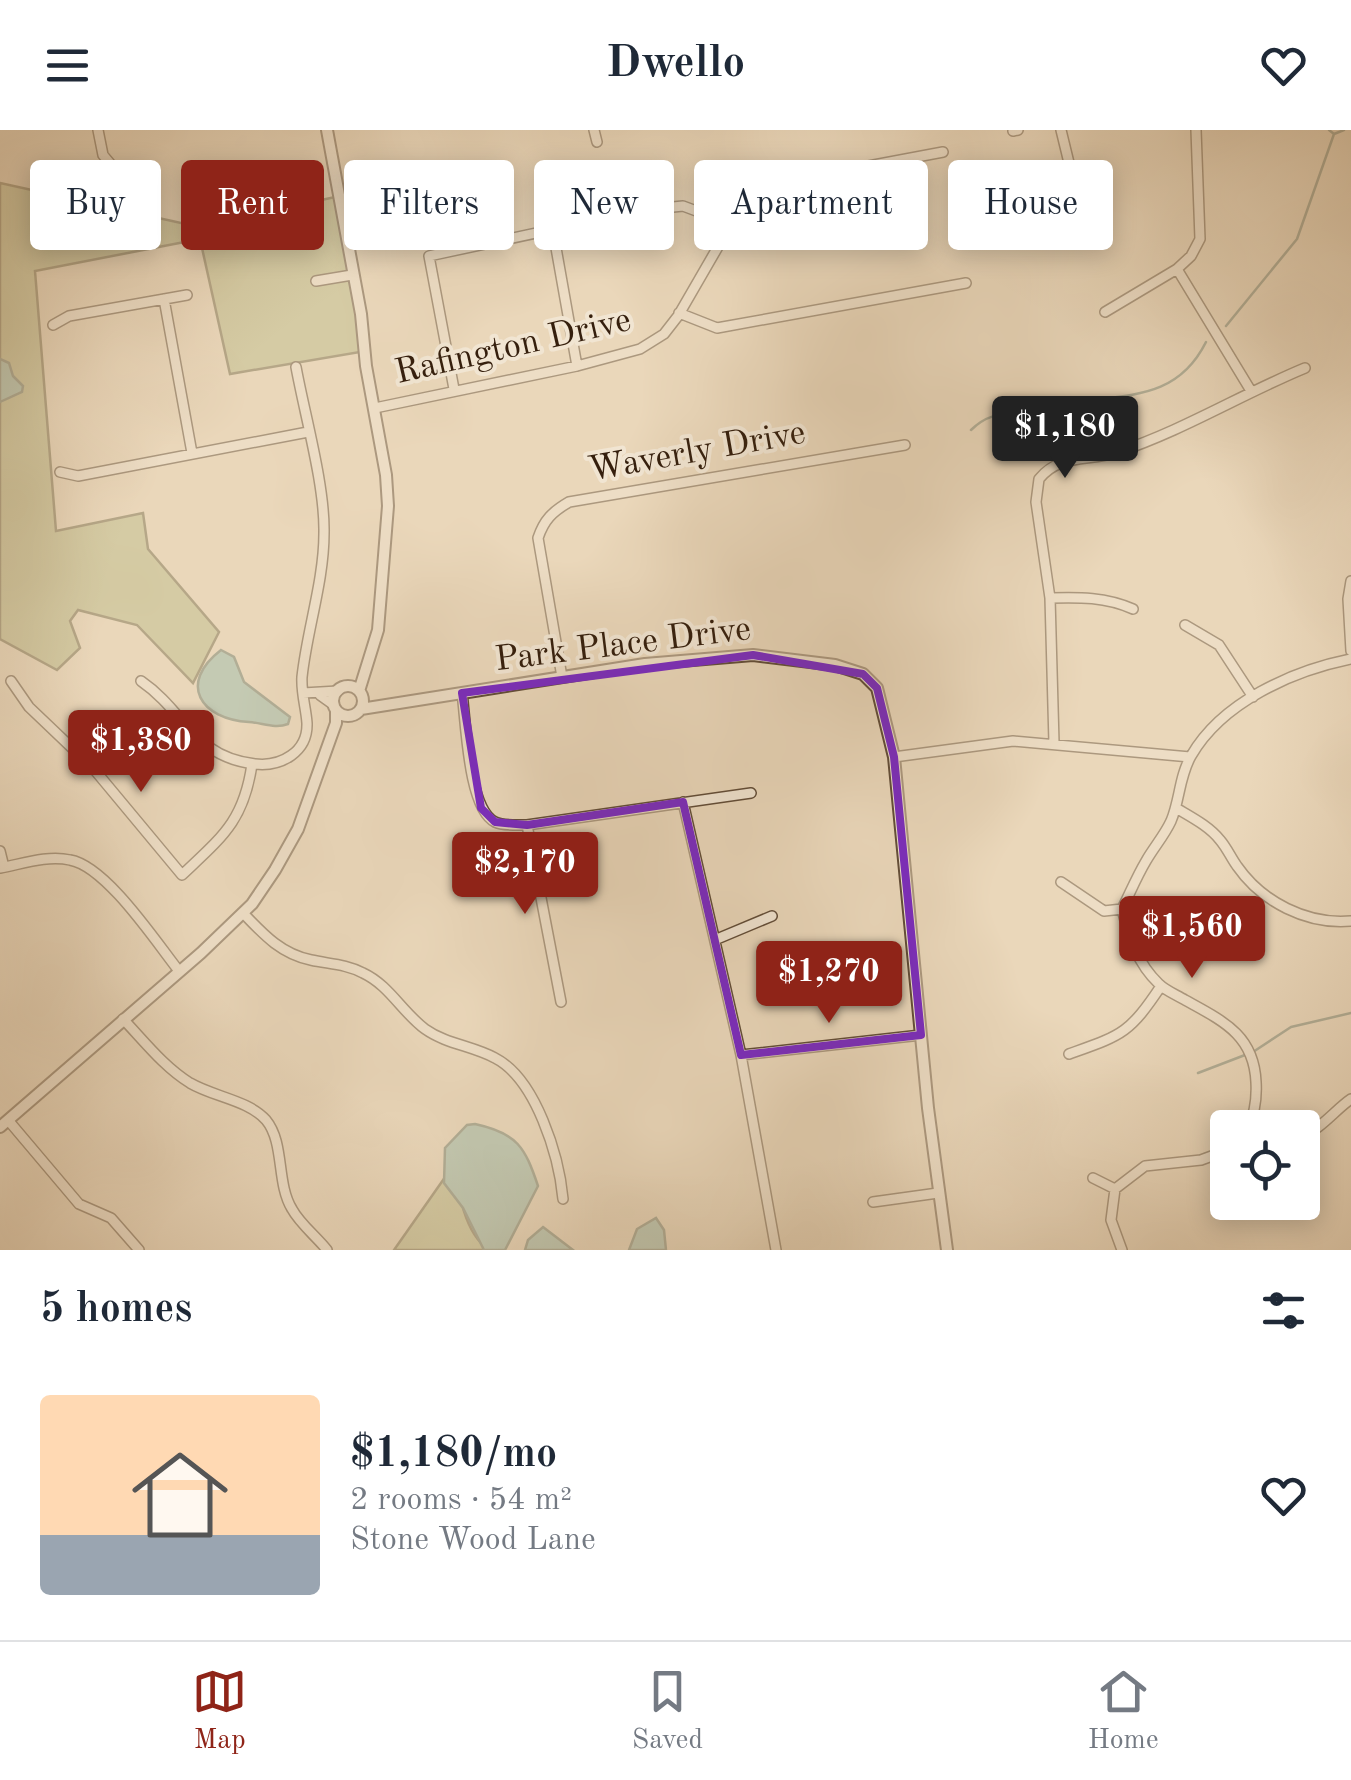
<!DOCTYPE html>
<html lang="en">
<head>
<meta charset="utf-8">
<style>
  body { margin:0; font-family:"Old Standard TT",serif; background:#f6f6f7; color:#1f2937; height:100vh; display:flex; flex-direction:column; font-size:38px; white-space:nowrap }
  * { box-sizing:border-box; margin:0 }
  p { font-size:32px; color:#747a83 }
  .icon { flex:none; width:55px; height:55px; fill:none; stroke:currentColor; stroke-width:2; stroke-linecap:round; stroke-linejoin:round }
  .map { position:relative; height:1120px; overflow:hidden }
  .side { display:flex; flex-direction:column; background:#fff; flex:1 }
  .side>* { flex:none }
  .banner { position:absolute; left:30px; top:30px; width:1292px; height:90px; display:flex; gap:20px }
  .buttons { position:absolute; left:1210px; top:980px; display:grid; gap:20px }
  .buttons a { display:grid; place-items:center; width:110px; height:110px; border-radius:10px; background:#fff; box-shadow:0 5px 25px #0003; font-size:50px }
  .price { position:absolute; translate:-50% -85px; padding:0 22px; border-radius:10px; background:#8f2418; color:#fff; font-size:32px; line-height:65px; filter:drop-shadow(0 2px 5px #0008) }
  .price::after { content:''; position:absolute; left:50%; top:60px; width:30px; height:22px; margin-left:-15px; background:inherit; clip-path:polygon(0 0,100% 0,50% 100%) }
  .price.on { background:#222; color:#fff }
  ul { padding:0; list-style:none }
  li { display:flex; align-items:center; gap:30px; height:250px; padding:0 40px }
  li+li { border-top:2px solid #e0e1e3 }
  li span { display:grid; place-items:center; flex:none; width:280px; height:200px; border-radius:10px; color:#555 }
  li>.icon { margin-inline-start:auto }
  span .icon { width:120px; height:120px; fill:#fffc; stroke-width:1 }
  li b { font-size:42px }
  h2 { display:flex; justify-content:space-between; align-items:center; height:120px; padding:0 40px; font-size:42px }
  .pill { padding:0 35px; border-radius:10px; background:#fff; box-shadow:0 5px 25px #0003; font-size:35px; line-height:90px }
  .pill.on { background:#8f2418; color:#fff }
  header { display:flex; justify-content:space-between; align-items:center; height:130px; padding:0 40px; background:#fff; font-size:45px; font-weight:700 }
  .dock { display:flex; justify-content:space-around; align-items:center; height:140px; border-top:2px solid #e0e1e3; background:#fff; font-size:28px; color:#747a83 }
  .dock a { display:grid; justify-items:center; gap:5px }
  .dock .on { color:#8f2418 }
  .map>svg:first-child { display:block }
</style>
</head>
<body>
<header><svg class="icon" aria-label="menu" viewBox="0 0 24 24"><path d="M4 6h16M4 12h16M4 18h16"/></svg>Dwello<svg class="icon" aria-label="heart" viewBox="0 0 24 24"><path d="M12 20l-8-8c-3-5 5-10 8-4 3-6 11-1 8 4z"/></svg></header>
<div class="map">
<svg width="1351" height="1120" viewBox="0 0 1351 1120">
  <rect width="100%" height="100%" fill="#ead7ba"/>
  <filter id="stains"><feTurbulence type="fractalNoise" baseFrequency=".002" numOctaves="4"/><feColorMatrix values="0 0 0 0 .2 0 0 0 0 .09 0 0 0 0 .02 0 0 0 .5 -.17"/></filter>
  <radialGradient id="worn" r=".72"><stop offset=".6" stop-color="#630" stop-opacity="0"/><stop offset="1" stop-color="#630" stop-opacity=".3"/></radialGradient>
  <path fill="#bdbc8b" stroke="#796e4c" stroke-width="2.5" d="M0,53L199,97L335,67L358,192L360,222L230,244L200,109L35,141L56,401L143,383L148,419L219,502L193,553L137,495L78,480L70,491L80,518L57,540L0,509Z
    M455,1033C458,1060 464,1105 490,1120H394Z"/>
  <path fill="#98baab" stroke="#707c6c" stroke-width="2.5" d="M0,229L9,233L13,246L23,256L22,262L0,272Z
    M221,520L234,527L244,552L290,587L288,594C275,599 263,593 249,592C201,589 177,554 221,520Z
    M475,994C517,1003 525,1017 538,1056L505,1120H484L463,1078L444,1053L445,1018L467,995Z
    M656,1088L664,1100L666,1120H629L637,1099Z
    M543,1097L573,1120H525L528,1110Z"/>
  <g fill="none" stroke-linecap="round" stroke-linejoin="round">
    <path stroke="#707c6c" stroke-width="2.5" d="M1329,0L1334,4L1344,0
      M1226,196L1297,109L1334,4
      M971,300C993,279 1003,288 1028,284C1038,282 1047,277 1058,275C1117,262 1174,276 1206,212
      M1253,922L1291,897L1351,883
      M1198,943L1245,925"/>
    <defs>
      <path id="minor" d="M98,0L103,25L119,44
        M594,0L597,12
        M1061,0L1070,37
        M1013,1L1018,0
        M553,101L577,236
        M1177,139L1251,261
        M316,151L352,145
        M164,169L192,323
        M1105,182L1177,139L1191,126L1200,109L1196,0
        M679,183L717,198L966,153
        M53,195L69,186L187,165
        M454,259L429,126L643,80L683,76L715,88L727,99
        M375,278L577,236L640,219L664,204L678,186L730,96L747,78L787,54L810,47L943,22
        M60,342L78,346L308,302
        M1351,451L1348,469L1351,521
        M1050,468C1079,467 1106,467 1133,479
        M1185,495L1219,515L1253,567
        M562,547L538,408C544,390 552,382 569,372L905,315
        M11,551L29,577L93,638L182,745C222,707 244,691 252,634
        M141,551C186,582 193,627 255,634C281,637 308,622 307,593C306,578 301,563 302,547C307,500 324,451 324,403C325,356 305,286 296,237
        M303,563L338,561
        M462,563C466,591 468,679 495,692C503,696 518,695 527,695L751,663
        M320,565L334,575
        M1054,613L1050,468L1036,372L1039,349C1060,323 1089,332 1118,322C1182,301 1242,264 1305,238
        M894,627L1013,611L1190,627
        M683,672L741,925L776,1120
        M1176,678C1191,687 1209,696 1220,710C1227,718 1231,728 1237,736C1262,772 1307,795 1351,791
        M527,695L561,872
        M0,721L4,737
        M0,738C22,734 47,725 70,730C106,736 156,812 179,841
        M1061,752L1104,781L1122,779
        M243,783C263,804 281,824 311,830C329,834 346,834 363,843C389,855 402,882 425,899C446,914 473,916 495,928C536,949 559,1026 563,1069
        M717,809L772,786
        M123,889C144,911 164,937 190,953C214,967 248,970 266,990C285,1013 276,1053 292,1079C300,1094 317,1107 327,1120
        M1069,924C1122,905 1129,904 1161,856
        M741,925L921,905
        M8,990L79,1074L111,1088L139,1120
        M1248,998C1255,983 1257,969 1256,952C1254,905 1223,891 1185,870C1177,865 1166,861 1159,854C1137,833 1129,807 1122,779C1130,763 1137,746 1146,731C1154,717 1164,706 1171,691C1180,670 1179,647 1191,626C1222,572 1292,541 1351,529
        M1302,1006C1320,1000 1335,980 1351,969
        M1093,1048L1115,1059
        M873,1072L938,1063
        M1122,1120L1111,1090L1115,1059L1145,1036L1201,1030L1228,1020"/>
      <path id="tertiary" d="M327,0L361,184L366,236L386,345L388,376L378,500L359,561
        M333 571a15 15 0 1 1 30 0a15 15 0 1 1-30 0Z
        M361,579L645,534L753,525L835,535L863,544L877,558L894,627L928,978L947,1120
        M0,997L201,823L252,774L275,740L298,699L336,593V580"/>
    </defs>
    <use href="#minor" stroke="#624d38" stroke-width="12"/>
    <use href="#tertiary" stroke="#624d38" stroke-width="14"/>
    <use href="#minor" stroke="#f1e5d2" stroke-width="9"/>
    <use href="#tertiary" stroke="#f1e5d2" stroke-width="10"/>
  </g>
  <path d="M0 0H1351V1120H0ZM753,525L863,544L877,558L894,627L921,905L741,925L683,672L527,695L495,692L481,678L462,563Z" fill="#ead7ba" fill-opacity=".55" fill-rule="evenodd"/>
  <path fill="none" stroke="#7b2cbf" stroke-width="8" stroke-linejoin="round" d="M753,525L863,544L877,558L894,627L921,905L741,925L683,672L527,695L495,692L481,678L462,563Z"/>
  <g text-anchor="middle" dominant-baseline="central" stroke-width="8" stroke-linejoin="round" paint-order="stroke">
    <g font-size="35" fill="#351f0d" stroke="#f1e5d2">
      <text transform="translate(513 217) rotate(-13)">Rafington Drive</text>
      <text transform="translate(697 322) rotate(-10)">Waverly Drive</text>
      <text transform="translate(623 515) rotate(-7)">Park Place Drive</text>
    </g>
  </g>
  <rect width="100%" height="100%" filter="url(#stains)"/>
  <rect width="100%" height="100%" fill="url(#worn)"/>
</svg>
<div class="buttons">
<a><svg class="icon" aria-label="locate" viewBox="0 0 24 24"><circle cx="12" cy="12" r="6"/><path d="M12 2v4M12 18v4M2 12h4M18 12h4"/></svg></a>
</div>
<b class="price on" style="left:1065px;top:351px">$1,180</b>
<b class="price" style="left:141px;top:665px">$1,380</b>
<b class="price" style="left:525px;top:787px">$2,170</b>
<b class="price" style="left:1192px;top:851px">$1,560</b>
<b class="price" style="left:829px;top:896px">$1,270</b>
<div class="banner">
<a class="pill">Buy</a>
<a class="pill on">Rent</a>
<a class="pill">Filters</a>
<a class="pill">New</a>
<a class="pill">Apartment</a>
<a class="pill">House</a>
</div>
</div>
<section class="side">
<h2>5 homes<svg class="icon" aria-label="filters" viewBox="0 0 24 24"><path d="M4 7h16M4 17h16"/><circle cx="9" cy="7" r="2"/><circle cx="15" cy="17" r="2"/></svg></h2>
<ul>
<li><span style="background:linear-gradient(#ffd9b3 70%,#9aa5b1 0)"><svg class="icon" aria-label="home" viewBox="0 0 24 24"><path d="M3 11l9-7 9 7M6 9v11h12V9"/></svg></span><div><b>$1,180/mo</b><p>2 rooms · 54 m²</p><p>Stone Wood Lane</p></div><svg class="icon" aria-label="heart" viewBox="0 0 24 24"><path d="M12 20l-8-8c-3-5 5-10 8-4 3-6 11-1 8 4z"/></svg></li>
</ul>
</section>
<nav class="dock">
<a class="on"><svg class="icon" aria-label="map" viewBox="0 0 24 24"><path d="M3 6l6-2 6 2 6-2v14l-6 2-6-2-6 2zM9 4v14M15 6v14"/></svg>Map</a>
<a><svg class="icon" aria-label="saved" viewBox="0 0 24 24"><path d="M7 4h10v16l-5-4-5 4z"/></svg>Saved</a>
<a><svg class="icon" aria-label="home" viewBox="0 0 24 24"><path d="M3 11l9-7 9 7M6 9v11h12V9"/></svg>Home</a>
</nav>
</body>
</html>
